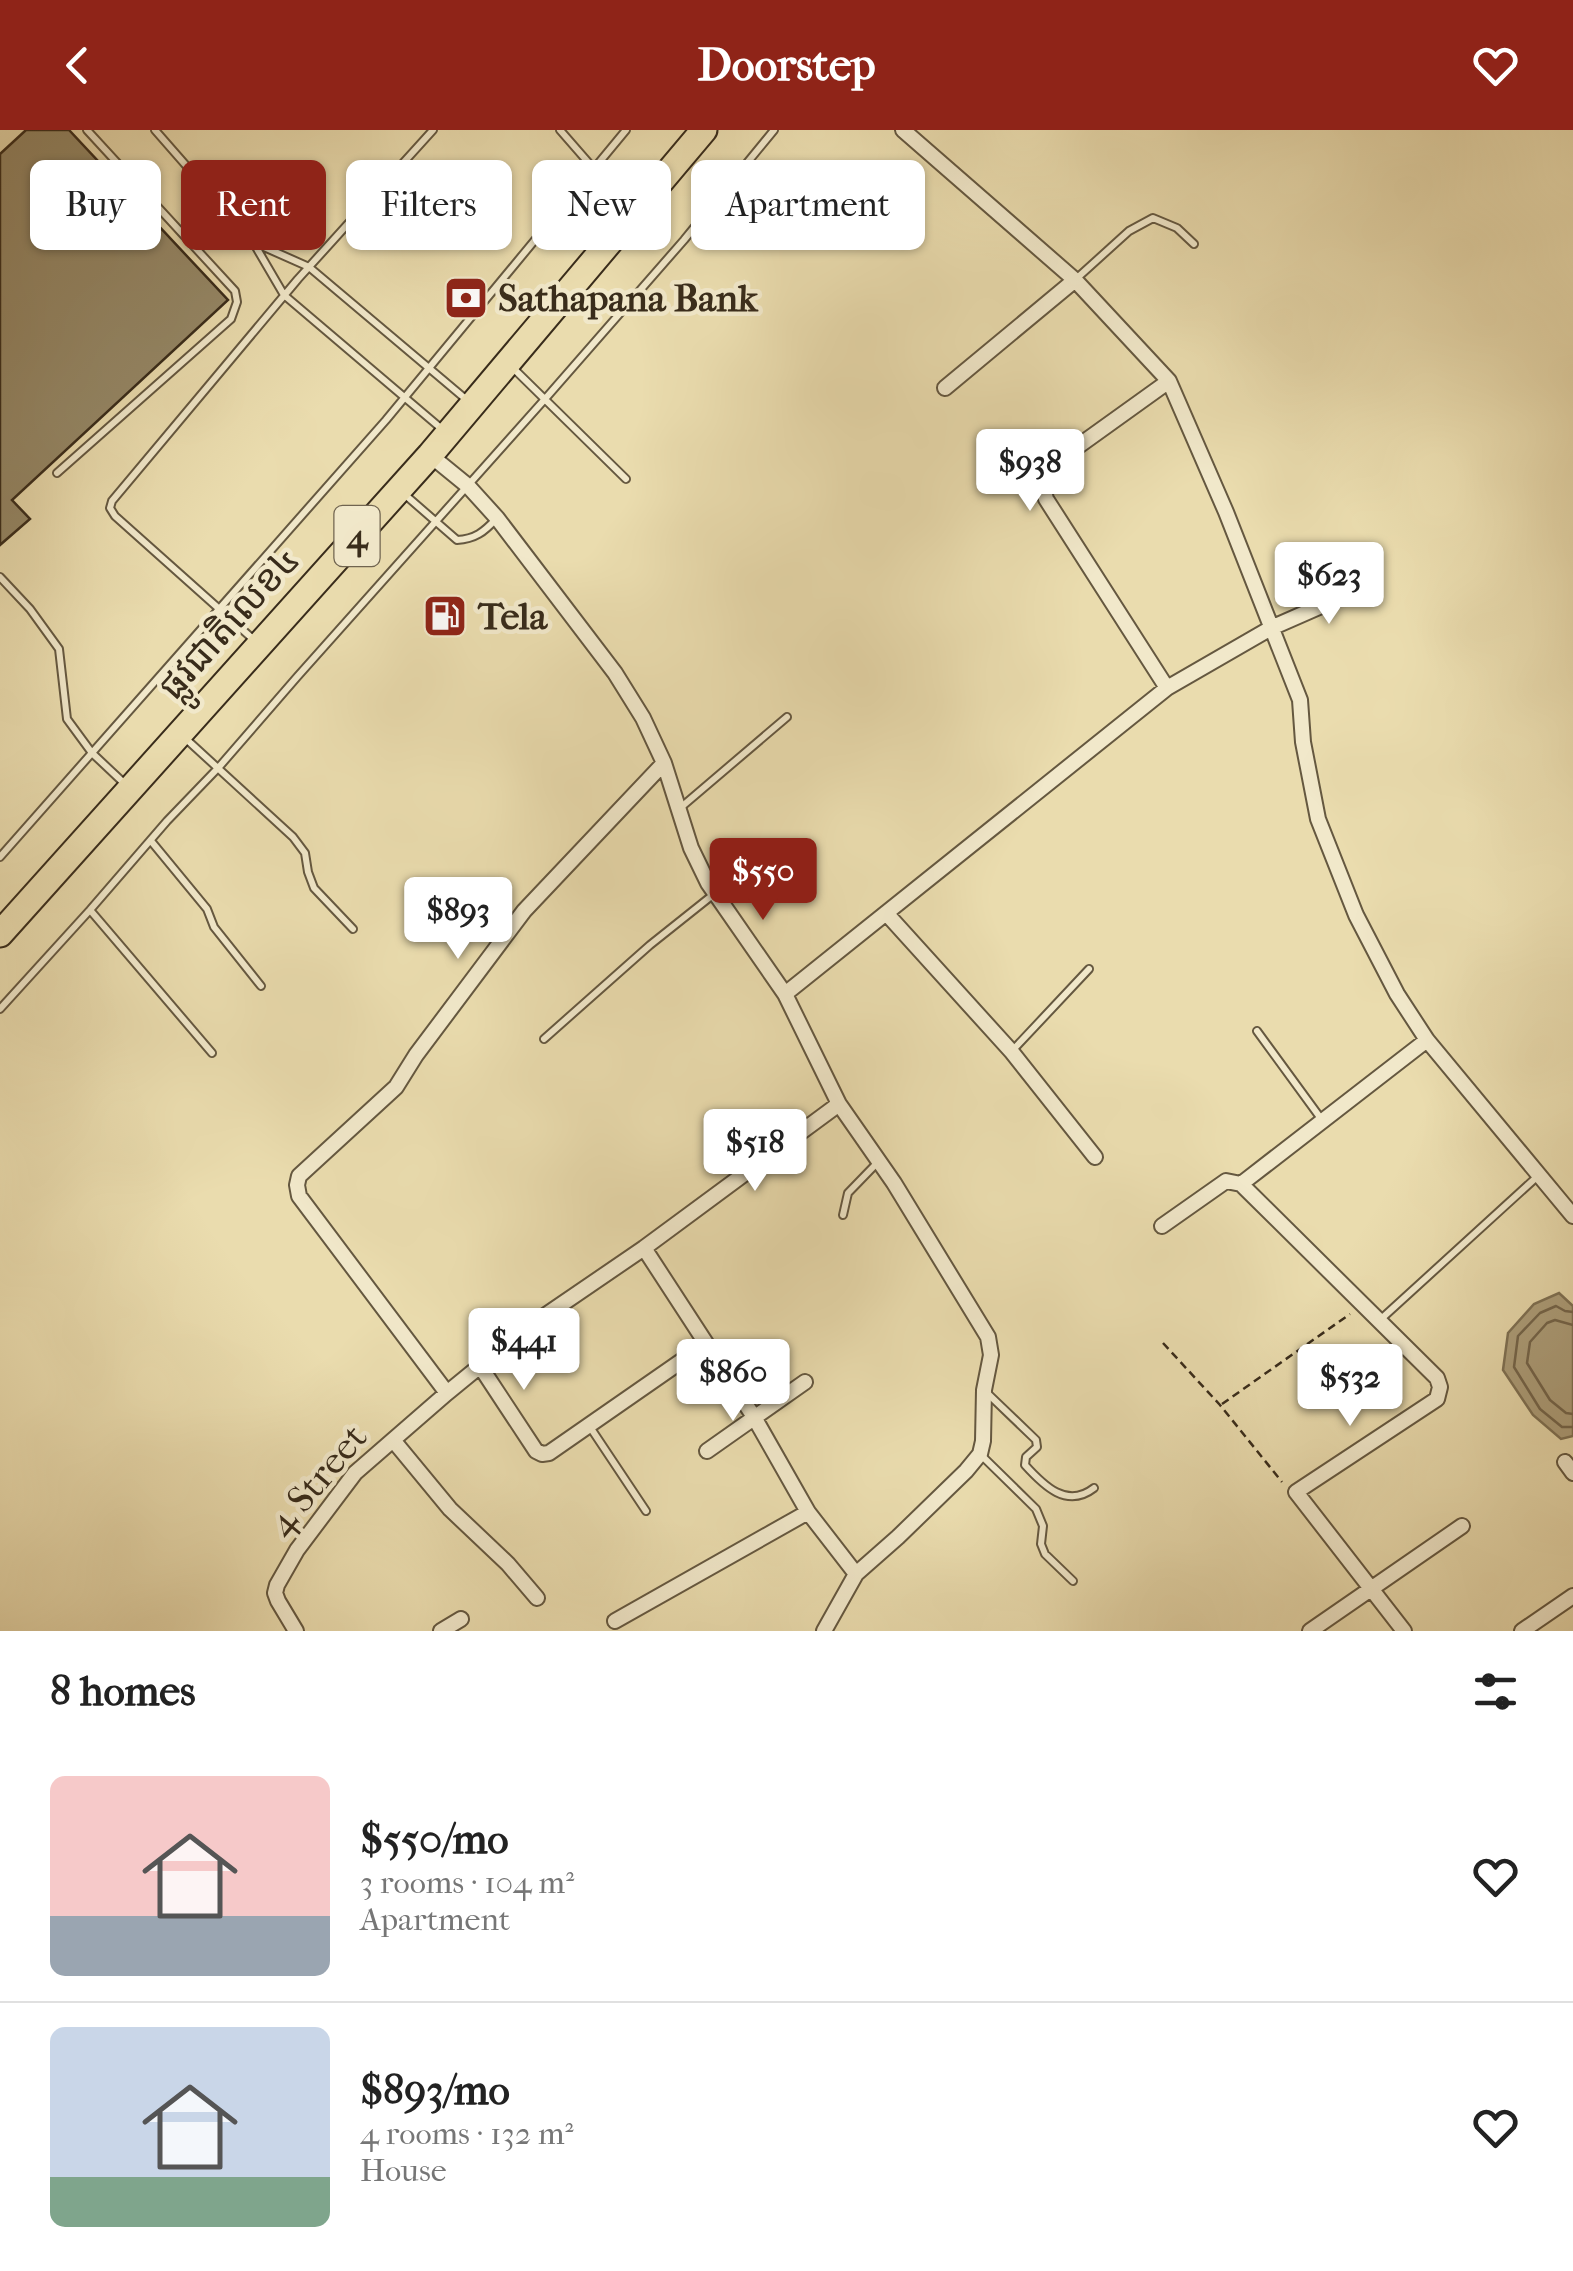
<!DOCTYPE html>
<html lang="en">
<head>
<meta charset="utf-8">
<style>
  body { margin:0; font-family:"IM FELL French Canon","Noto Sans Khmer",serif; background:#f2f2f2; color:#222; height:100vh; display:flex; flex-direction:column; font-size:38px; white-space:nowrap }
  * { box-sizing:border-box; margin:0 }
  p { font-size:32px; color:#767676 }
  .icon { flex:none; width:55px; height:55px; fill:none; stroke:currentColor; stroke-width:2; stroke-linecap:round; stroke-linejoin:round }
  .map { position:relative; height:1501px; overflow:hidden }
  .sheet { display:flex; flex-direction:column; background:#fff; flex:1 }
  .sheet>* { flex:none }
  .banner { position:absolute; left:30px; top:30px; width:1000px; height:90px; display:flex; gap:20px }
  .price { position:absolute; translate:-50% -85px; padding:0 22px; border-radius:10px; background:#fff; color:#222; font-size:32px; line-height:65px; filter:drop-shadow(0 2px 5px #0008) }
  .price::after { content:''; position:absolute; left:50%; top:60px; width:30px; height:22px; margin-left:-15px; background:inherit; clip-path:polygon(0 0,100% 0,50% 100%) }
  .price.current { background:#8f2418; color:#fff }
  ul { padding:0; list-style:none }
  li { display:flex; align-items:center; gap:30px; height:250px; padding:0 50px }
  li+li { border-top:2px solid #e0e0e0 }
  li span { display:grid; place-items:center; flex:none; width:280px; height:200px; border-radius:15px; color:#555 }
  li>.icon { margin-inline-start:auto }
  span .icon { width:120px; height:120px; fill:#fffc; stroke-width:1 }
  li b { font-size:42px }
  h2 { display:flex; justify-content:space-between; align-items:center; height:120px; padding:0 50px; font-size:42px }
  .pill { padding:0 35px; border-radius:15px; background:#fff; box-shadow:0 2px 8px #0004; font-size:35px; line-height:90px }
  .pill.current { background:#8f2418; color:#fff }
  header { display:flex; justify-content:space-between; align-items:center; height:130px; padding:0 50px; background:#8f2418; color:#fff; font-size:45px; font-weight:700 }
  .map>svg:first-child { display:block }
</style>
</head>
<body>
<header><svg class="icon" aria-label="back" viewBox="0 0 24 24"><path d="M15 5l-7 7 7 7"/></svg>Doorstep<svg class="icon" aria-label="heart" viewBox="0 0 24 24"><path d="M12 20l-8-8c-3-5 5-10 8-4 3-6 11-1 8 4z"/></svg></header>
<div class="map">
<svg width="1573" height="1501" viewBox="0 0 1573 1501">
  <rect width="100%" height="100%" fill="#eadcae"/>
  <filter id="stains"><feTurbulence type="fractalNoise" baseFrequency=".002" numOctaves="4"/><feColorMatrix values="0 0 0 0 .2 0 0 0 0 .09 0 0 0 0 .02 0 0 0 .5 -.17"/></filter>
  <radialGradient id="worn" r=".72"><stop offset=".6" stop-color="#630" stop-opacity="0"/><stop offset="1" stop-color="#630" stop-opacity=".3"/></radialGradient>
  <path fill="#aea07c" stroke="#7f7255" stroke-width="2.5" d="M1559,1163L1573,1176V1306L1561,1309L1533,1285L1503,1240L1508,1203L1534,1174Z"/>
  <g fill="none" stroke-linecap="round" stroke-linejoin="round">
    <path stroke="#74664c" stroke-width="2.5" d="M1573,1182L1565,1181L1556,1176L1540,1183L1518,1206L1514,1237L1540,1279L1562,1297H1573
      M1573,1195L1555,1190L1547,1193L1530,1212L1527,1233L1550,1270L1566,1283L1573,1284"/>
  </g>
  <path fill="#958867" stroke="#392c1b" stroke-width="2.5" d="M26,0H69L228,170L12,370L30,389L0,415V24Z"/>
  <g fill="none" stroke-linecap="round" stroke-linejoin="round">
    <defs>
      <path id="lane" d="M155,0L253,112L284,165L443,300
        M560,0L594,39L637,72
        M255,113L309,137L468,271
        M1076,149L1129,101L1153,88L1177,98L1194,114
        M513,238L626,349
        M57,343L231,189L237,172L235,161L87,0
        M403,363L457,410C475,409 484,402 496,389
        M0,447L30,479L59,519L67,589L92,623L126,655
        M254,510L115,386L110,378L112,371L298,149L433,0
        M185,608L293,707L305,723L308,742L314,758L353,799
        M679,679L787,587
        M151,711L207,779L214,797L261,856
        M0,727L386,290L626,0
        M90,780L212,923
        M0,879L90,780L167,691L219,637L297,547L545,269L684,110L774,0
        M1257,901L1322,990
        M544,909L650,815L714,764
        M1012,921L1089,839
        M843,1085L848,1063L878,1032
        M1380,1190L1539,1045
        M985,1261L1036,1310L1037,1317L1026,1327L1025,1335C1044,1356 1067,1379 1094,1358
        M590,1297L646,1381
        M981,1325L1036,1379L1043,1396L1041,1414L1045,1424L1073,1451"/>
      <path id="street" d="M903,0L1075,150L1169,251L1226,382L1300,570L1303,612L1318,689L1356,785L1397,864L1427,910L1573,1086
        M945,258L1075,150
        M430,325L468,356L497,388L615,543L643,588L664,633L691,718L708,753L785,864L839,974L894,1053L988,1207L991,1225L984,1260L983,1311L980,1324L966,1341L898,1407L856,1444L824,1501
        M1167,558L1046,369L1041,349L1045,340L1169,251
        M886,783L1011,921L1095,1027
        M785,864L1167,558L1271,498L1369,455
        M1241,1054L1437,1248L1440,1257L1437,1269L1296,1362L1404,1501
        M1162,1096L1226,1051L1241,1054L1427,910
        M644,1118L754,1287L808,1382L856,1444
        M480,1236L536,1321L542,1324L549,1323L706,1214
        M447,1263L299,1066L297,1055L299,1046L396,957L416,925L524,781L664,633
        M393,1310L450,1379L508,1434L537,1468
        M707,1321L805,1252
        M1565,1332L1573,1343
        M615,1491L808,1382
        M296,1501L278,1471L275,1463L277,1455L297,1420L355,1343L447,1263L524,1200L644,1118L839,974
        M441,1501L461,1489
        M1310,1501L1462,1396
        M1522,1501L1573,1466"/>
      <path id="highway" d="M0,804L430,325L704,0"/>
    </defs>
    <use href="#lane" stroke="#655840" stroke-width="10"/>
    <use href="#street" stroke="#655840" stroke-width="18"/>
    <use href="#highway" stroke="#392c1b" stroke-width="29"/>
    <path stroke="#392c1b" stroke-width="2.5" stroke-dasharray="8 5" stroke-linecap="butt" d="M1163,1213L1220,1275L1282,1352
      M1222,1274L1350,1184"/>
    <use href="#lane" stroke="#f1e8ca" stroke-width="6"/>
    <use href="#street" stroke="#f1e8ca" stroke-width="14"/>
    <use href="#highway" stroke="#eadcae" stroke-width="25"/>
  </g>
  <defs>
    <symbol id="bank-square" viewBox="-11 -11 22 22"><rect x="-9" y="-9" width="18" height="18" rx="4" fill="#8f2418" stroke="#f1e8ca"/><path d="M-6-4H6V4H-6ZM0-2.3a2.3 2.3 0 1 0 0 4.6a2.3 2.3 0 1 0 0-4.6Z" fill="#fff"/></symbol>
    <symbol id="fuel-square" viewBox="-11 -11 22 22"><rect x="-9" y="-9" width="18" height="18" rx="4" fill="#8f2418" stroke="#f1e8ca"/><path d="M-5.5-6h7V0h2V4h1.3V-2.5L3-4.5l.8-.8L6-3V5H2.5V1h-1V6h-7ZM-4.2-4.7v3.2H.2V-4.7Z" fill="#fff"/></symbol>
  </defs>
  <g fill-rule="evenodd">
    <use href="#bank-square" x="441" y="143" width="50" height="50"/>
    <use href="#fuel-square" x="420" y="461" width="50" height="50"/>
  </g>
  <g text-anchor="middle" dominant-baseline="central" stroke-width="9" stroke-linejoin="round" paint-order="stroke">
    <rect fill="#f1e8ca" stroke="#706450" stroke-width="2.5" x="334.5" y="376" width="45" height="60" rx="8"/>
    <g font-size="35" font-weight="bold" fill="#392c1b">
      <text x="357" y="406">4</text>
    </g>
    <g font-size="38" font-weight="bold" fill="#392c1b" stroke="#f1e8ca" text-anchor="start">
      <text x="498" y="168">Sathapana Bank</text>
      <text x="478" y="486">Tela</text>
    </g>
    <g font-size="38" fill="#392c1b" stroke="#f1e8ca">
      <text transform="translate(229 493) rotate(-48)">ផ្លូវជាតិលេខ៤</text>
      <text transform="translate(317 1350) rotate(-50)">4 Street</text>
    </g>
  </g>
  <rect width="100%" height="100%" filter="url(#stains)"/>
  <rect width="100%" height="100%" fill="url(#worn)"/>
</svg>
<b class="price" style="left:1030px;top:384px">$938</b>
<b class="price" style="left:1329px;top:497px">$623</b>
<b class="price current" style="left:763px;top:793px">$550</b>
<b class="price" style="left:458px;top:832px">$893</b>
<b class="price" style="left:755px;top:1064px">$518</b>
<b class="price" style="left:524px;top:1263px">$441</b>
<b class="price" style="left:733px;top:1294px">$860</b>
<b class="price" style="left:1350px;top:1299px">$532</b>
<div class="banner">
<a class="pill">Buy</a>
<a class="pill current">Rent</a>
<a class="pill">Filters</a>
<a class="pill">New</a>
<a class="pill">Apartment</a>
</div>
</div>
<section class="sheet">
<h2>8 homes<svg class="icon" aria-label="filters" viewBox="0 0 24 24"><path d="M4 7h16M4 17h16"/><circle cx="9" cy="7" r="2"/><circle cx="15" cy="17" r="2"/></svg></h2>
<ul>
<li><span style="background:linear-gradient(#f6c9c9 70%,#9aa5b1 0)"><svg class="icon" aria-label="home" viewBox="0 0 24 24"><path d="M3 11l9-7 9 7M6 9v11h12V9"/></svg></span><div><b>$550/mo</b><p>3 rooms · 104 m²</p><p>Apartment</p></div><svg class="icon" aria-label="heart" viewBox="0 0 24 24"><path d="M12 20l-8-8c-3-5 5-10 8-4 3-6 11-1 8 4z"/></svg></li>
<li><span style="background:linear-gradient(#c9d6e8 75%,#7fa58c 0)"><svg class="icon" aria-label="home" viewBox="0 0 24 24"><path d="M3 11l9-7 9 7M6 9v11h12V9"/></svg></span><div><b>$893/mo</b><p>4 rooms · 132 m²</p><p>House</p></div><svg class="icon" aria-label="heart" viewBox="0 0 24 24"><path d="M12 20l-8-8c-3-5 5-10 8-4 3-6 11-1 8 4z"/></svg></li>
</ul>
</section>
</body>
</html>
